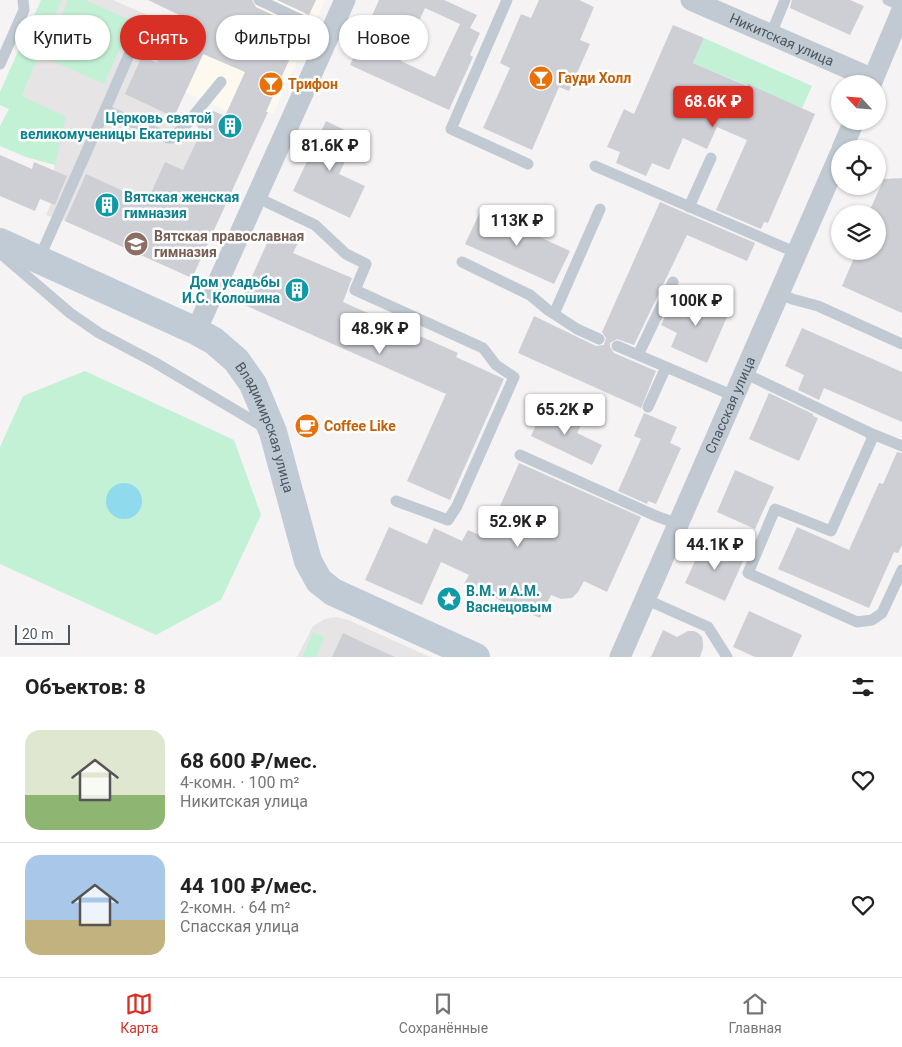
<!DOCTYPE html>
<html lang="ru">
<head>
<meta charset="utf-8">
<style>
  body { margin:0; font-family:Roboto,sans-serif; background:#f2f2f2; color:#222; height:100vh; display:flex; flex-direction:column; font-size:19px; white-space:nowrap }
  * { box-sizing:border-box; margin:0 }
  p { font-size:16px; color:#767676 }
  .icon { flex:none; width:28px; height:28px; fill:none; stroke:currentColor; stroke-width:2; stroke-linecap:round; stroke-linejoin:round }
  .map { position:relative; height:657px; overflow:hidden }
  .side { display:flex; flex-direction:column; background:#fff; flex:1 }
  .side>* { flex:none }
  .guide { position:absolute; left:15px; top:15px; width:500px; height:45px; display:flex; gap:10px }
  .needle { width:32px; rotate:296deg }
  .buttons { position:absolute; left:831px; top:75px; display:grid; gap:10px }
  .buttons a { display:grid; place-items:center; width:55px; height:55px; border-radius:50%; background:#fff; box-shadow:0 1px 4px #0004; font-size:25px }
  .scale { position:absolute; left:15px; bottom:12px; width:55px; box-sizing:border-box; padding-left:5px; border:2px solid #4a5661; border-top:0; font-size:14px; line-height:18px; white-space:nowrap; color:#4a5661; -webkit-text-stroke:4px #fff; paint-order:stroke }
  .price { position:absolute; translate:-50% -42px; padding:0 11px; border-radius:5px; background:#fff; color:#222; font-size:16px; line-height:32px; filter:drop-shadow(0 1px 2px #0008) }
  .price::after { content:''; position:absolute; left:50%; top:30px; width:15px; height:11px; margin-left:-8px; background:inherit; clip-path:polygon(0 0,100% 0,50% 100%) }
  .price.current { background:#d93025; color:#fff }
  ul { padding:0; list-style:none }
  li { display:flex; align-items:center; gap:15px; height:125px; padding:0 25px }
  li+li { border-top:1px solid #e0e0e0 }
  li span { display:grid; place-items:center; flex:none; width:140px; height:100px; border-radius:15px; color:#555 }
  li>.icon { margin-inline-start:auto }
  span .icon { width:60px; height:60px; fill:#fffc; stroke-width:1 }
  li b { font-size:21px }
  h2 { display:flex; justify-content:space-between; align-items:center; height:60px; padding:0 25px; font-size:21px }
  .tag { padding:0 18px; border-radius:22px; background:#fff; box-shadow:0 1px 4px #0004; font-size:18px; line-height:45px }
  .tag.current { background:#d93025; color:#fff }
  .dock { display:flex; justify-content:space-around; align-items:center; height:70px; border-top:1px solid #e0e0e0; background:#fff; font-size:14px; color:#767676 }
  .dock a { display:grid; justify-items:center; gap:2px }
  .dock .current { color:#d93025 }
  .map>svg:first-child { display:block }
</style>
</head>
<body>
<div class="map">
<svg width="902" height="657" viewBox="0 0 902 657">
  <rect width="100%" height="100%" fill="#f5f3f3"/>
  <path fill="#fdf9ef" d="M211,0H325L273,114L234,97L227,111L185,92Z"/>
  <path fill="#e6e4e5" d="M62,0H113L209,42L171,123L247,157L192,278L65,221L46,215L63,175L54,171L56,157L22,96Z
    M336,617L348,620L430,657H297L313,626L325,619Z"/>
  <path fill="#c3f1d5" d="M41,0H62L22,96L66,117L55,165L26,157L0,146V126L9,109L0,105V92Z
    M68,0H85L132,21L104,84L43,57Z
    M704,38L812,86L802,108L693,63Z
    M85,371L234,440L261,515L221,600L156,635L0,564V447L23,396Z
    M313,632L324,638L316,657H302Z"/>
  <path fill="#90daee" d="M106 501a18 18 0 1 1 36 0a18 18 0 1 1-36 0Z"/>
  <path fill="#cdcfd5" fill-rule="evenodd" d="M148,0H252L256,7L303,29L266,112H268L192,278L65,221L86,174L147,202L165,162L183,170L201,132L196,124L199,120L207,118L211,110L225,116L245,72L203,54L174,117L125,94L142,56L157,63L179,15Z
    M277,0H316L309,15Z
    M379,0H444L477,15L470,28L480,33L470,55L473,57L449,110L350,65ZM425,8L460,24L435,77L401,61Z
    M539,0H579L594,7L580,40L590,44L569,91L559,87L532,150L483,128L510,68L500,63L521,14L531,18Z
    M792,0H850L864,6L850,35L790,8Z
    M673,25L704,38L693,63L747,86L748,84L815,114L768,223L764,222L761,229L716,210L747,140L717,127L707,149L683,138L669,170L652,163L646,176L616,163L620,152L607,147L624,109L634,114Z
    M326,121L357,136L339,174L365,186L350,218L293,191Z
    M0,155L32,169L34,162L67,176L55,205L40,199L35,211L0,196Z
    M902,178V313L842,286L857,251H878V214H868L884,179Z
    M660,202L755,243L747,261L687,235L634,345L617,339L610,343V347L614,353L656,371L641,408L518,353L534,316L596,346L604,345L606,338L602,332Z
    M481,210L570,251L554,284L465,244Z
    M272,232L298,243L293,253L352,278L343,302L458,353L456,357L504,379L450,500L407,481L446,394L240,303Z
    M694,294L730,310L707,363L671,347L677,333L661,325L671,304L686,311Z
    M802,328L902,372V422L824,388L819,400L798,390L804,375L785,366Z
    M769,393L813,414V416L818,418L799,461L749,439Z
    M544,407L581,425L577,433L602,445L592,465L531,436Z
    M644,413L677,427L670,443L681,448L656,504L648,501L647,504L618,491L641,439L634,436Z
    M897,452L902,453V545L898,553L894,552L869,608L778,569L797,527L849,550L879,483L883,484Z
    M519,463L641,517L607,592L584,581L578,592L572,598L561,599L551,595L540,618L464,584L469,575L441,562L422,605L365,580L389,527L427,544L434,528L462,541L468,530L486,538Z
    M735,470L774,487L755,529L717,512Z
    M704,541L744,559L725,601L685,583Z
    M749,611L802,635L792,657H755L733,647Z
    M663,630L677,637L688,631H694L698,633L702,637L703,643V648L700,657H651Z
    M343,633L364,643L395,657H332Z"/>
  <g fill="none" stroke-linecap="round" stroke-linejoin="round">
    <path stroke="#c1cad2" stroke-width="11" d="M259,0L329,33
      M507,0L451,129L528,164
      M888,0L902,6
      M771,34L785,0
      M0,64L24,10L23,0
      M105,110L142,25
      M595,166L797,253
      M256,197L315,225L346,254L366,264L355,290L483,348L496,365L514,377L457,506L448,520L396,501
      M689,207L711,158
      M0,253L70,313L99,333L154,362L267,429
      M39,259L105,110L168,138H172L185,126L221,82
      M462,262L530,295L548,310L577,329L599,339
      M779,293L792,299L818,306L902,344
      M554,314L600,209
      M617,346L734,396
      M638,355L673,282
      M744,373L870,433L872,439L831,531L775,509L748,573L857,622L872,620L882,613L902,570
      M648,407L666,367
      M870,433L902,446
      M520,455L656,516L678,524
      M645,599L708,627L727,657"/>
    <g stroke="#c1cad2" stroke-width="21">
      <path id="s1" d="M691,0L873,79"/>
      <path d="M871,84L902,10"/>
      <path d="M842,149L854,121"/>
      <path d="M196,331L345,0"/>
      <path id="s2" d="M620,657L840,154"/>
    </g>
    <path stroke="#c1cbd6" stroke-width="28" id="s3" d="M0,242L196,331L214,341L236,360L253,384L273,432L308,561L319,581L333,592L476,657"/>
  </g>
  <defs>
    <symbol id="bar-disc" viewBox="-11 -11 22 22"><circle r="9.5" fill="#e8710a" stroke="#fff"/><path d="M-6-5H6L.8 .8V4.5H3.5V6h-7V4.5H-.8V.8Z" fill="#fff"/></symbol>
    <symbol id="building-disc" viewBox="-11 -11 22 22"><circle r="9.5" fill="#0f9aa8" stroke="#fff"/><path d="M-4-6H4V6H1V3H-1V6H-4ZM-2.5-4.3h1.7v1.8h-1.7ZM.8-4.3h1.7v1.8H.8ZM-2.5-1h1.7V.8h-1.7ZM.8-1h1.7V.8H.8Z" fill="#fff"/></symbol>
    <symbol id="school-disc" viewBox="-11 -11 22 22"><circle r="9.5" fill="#8d6e63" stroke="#fff"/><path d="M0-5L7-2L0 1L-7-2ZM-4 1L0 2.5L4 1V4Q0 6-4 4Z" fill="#fff"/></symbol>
    <symbol id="cafe-disc" viewBox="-11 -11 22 22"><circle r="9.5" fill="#e8710a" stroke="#fff"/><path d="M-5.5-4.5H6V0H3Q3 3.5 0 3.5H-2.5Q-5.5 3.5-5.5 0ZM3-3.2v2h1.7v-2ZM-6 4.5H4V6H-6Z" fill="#fff"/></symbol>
    <symbol id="sight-disc" viewBox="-11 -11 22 22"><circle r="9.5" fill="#0f9aa8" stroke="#fff"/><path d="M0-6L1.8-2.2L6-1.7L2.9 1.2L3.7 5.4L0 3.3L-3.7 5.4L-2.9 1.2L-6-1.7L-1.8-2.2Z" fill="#fff"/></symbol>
  </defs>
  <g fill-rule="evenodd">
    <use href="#bar-disc" x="527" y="64" width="28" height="28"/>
    <use href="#bar-disc" x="257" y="70" width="28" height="28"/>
    <use href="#building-disc" x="216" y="112" width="28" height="28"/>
    <use href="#building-disc" x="93" y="191" width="28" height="28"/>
    <use href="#school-disc" x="122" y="230" width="28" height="28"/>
    <use href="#building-disc" x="283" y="276" width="28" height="28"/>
    <use href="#cafe-disc" x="293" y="412" width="28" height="28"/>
    <use href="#sight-disc" x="435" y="585" width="28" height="28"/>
  </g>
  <g text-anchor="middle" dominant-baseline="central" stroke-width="5" stroke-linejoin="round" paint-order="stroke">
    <g font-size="14" fill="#4a5661" stroke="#fff">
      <text stroke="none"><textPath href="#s1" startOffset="99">Никитская улица</textPath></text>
      <text stroke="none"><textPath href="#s2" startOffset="275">Спасская улица</textPath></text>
      <text stroke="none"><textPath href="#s3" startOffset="339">Владимирская улица</textPath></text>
    </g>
    <g font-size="14" font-weight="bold" fill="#c56008" stroke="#fff" text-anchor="start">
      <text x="558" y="78">Гауди Холл</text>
      <text x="288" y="84">Трифон</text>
      <text x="324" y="426">Coffee Like</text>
    </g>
    <g font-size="14" font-weight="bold" fill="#0d838f" stroke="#fff" text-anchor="end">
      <text x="212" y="118">Церковь святой<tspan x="212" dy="16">великомученицы Екатерины</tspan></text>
      <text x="124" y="197" text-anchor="start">Вятская женская<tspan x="124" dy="16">гимназия</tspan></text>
      <text x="280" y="282">Дом усадьбы<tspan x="280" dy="16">И.С. Колошина</tspan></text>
      <text x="466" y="591" text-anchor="start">В.М. и А.М.<tspan x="466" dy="16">Васнецовым</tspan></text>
    </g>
    <g font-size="14" font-weight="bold" fill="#785e54" stroke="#fff" text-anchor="start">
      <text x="154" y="236">Вятская православная<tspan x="154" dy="16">гимназия</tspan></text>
    </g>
  </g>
</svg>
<div class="buttons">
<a><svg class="needle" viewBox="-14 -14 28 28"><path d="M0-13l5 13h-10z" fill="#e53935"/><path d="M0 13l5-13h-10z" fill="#767676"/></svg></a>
<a><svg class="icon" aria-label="locate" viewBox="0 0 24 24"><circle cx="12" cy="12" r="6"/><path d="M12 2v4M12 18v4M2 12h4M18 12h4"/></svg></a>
<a><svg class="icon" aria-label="layers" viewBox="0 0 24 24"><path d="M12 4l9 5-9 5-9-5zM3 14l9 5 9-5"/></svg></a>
</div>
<div class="scale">20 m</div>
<b class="price current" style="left:713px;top:128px">68.6K ₽</b>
<b class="price" style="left:330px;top:172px">81.6K ₽</b>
<b class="price" style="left:517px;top:247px">113K ₽</b>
<b class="price" style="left:696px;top:327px">100K ₽</b>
<b class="price" style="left:380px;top:355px">48.9K ₽</b>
<b class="price" style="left:565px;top:436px">65.2K ₽</b>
<b class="price" style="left:518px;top:548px">52.9K ₽</b>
<b class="price" style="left:715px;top:571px">44.1K ₽</b>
<div class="guide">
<a class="tag">Купить</a>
<a class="tag current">Снять</a>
<a class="tag">Фильтры</a>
<a class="tag">Новое</a>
</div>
</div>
<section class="side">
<h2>Объектов: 8<svg class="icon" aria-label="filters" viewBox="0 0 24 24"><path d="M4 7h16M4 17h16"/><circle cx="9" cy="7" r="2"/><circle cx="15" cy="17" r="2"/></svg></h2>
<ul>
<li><span style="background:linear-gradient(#dfe7d0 65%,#8fb573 0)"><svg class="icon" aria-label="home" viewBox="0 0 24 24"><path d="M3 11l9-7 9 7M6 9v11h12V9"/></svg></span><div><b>68 600 ₽/мес.</b><p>4-комн. · 100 m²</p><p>Никитская улица</p></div><svg class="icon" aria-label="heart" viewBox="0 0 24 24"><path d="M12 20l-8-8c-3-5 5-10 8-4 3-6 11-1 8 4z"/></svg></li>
<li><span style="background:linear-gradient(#a9c7e8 65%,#c2b280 0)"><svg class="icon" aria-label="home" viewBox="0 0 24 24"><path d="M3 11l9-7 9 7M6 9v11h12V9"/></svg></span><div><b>44 100 ₽/мес.</b><p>2-комн. · 64 m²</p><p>Спасская улица</p></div><svg class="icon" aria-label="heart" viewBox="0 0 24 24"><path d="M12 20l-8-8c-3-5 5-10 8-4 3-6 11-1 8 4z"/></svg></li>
</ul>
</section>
<nav class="dock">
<a class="current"><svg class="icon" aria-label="map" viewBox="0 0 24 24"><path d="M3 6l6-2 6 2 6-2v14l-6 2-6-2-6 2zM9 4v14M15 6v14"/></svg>Карта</a>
<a><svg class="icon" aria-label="saved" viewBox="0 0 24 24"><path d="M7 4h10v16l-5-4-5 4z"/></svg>Сохранённые</a>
<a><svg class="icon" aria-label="home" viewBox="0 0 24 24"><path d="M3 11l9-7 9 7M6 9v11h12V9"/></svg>Главная</a>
</nav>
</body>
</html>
